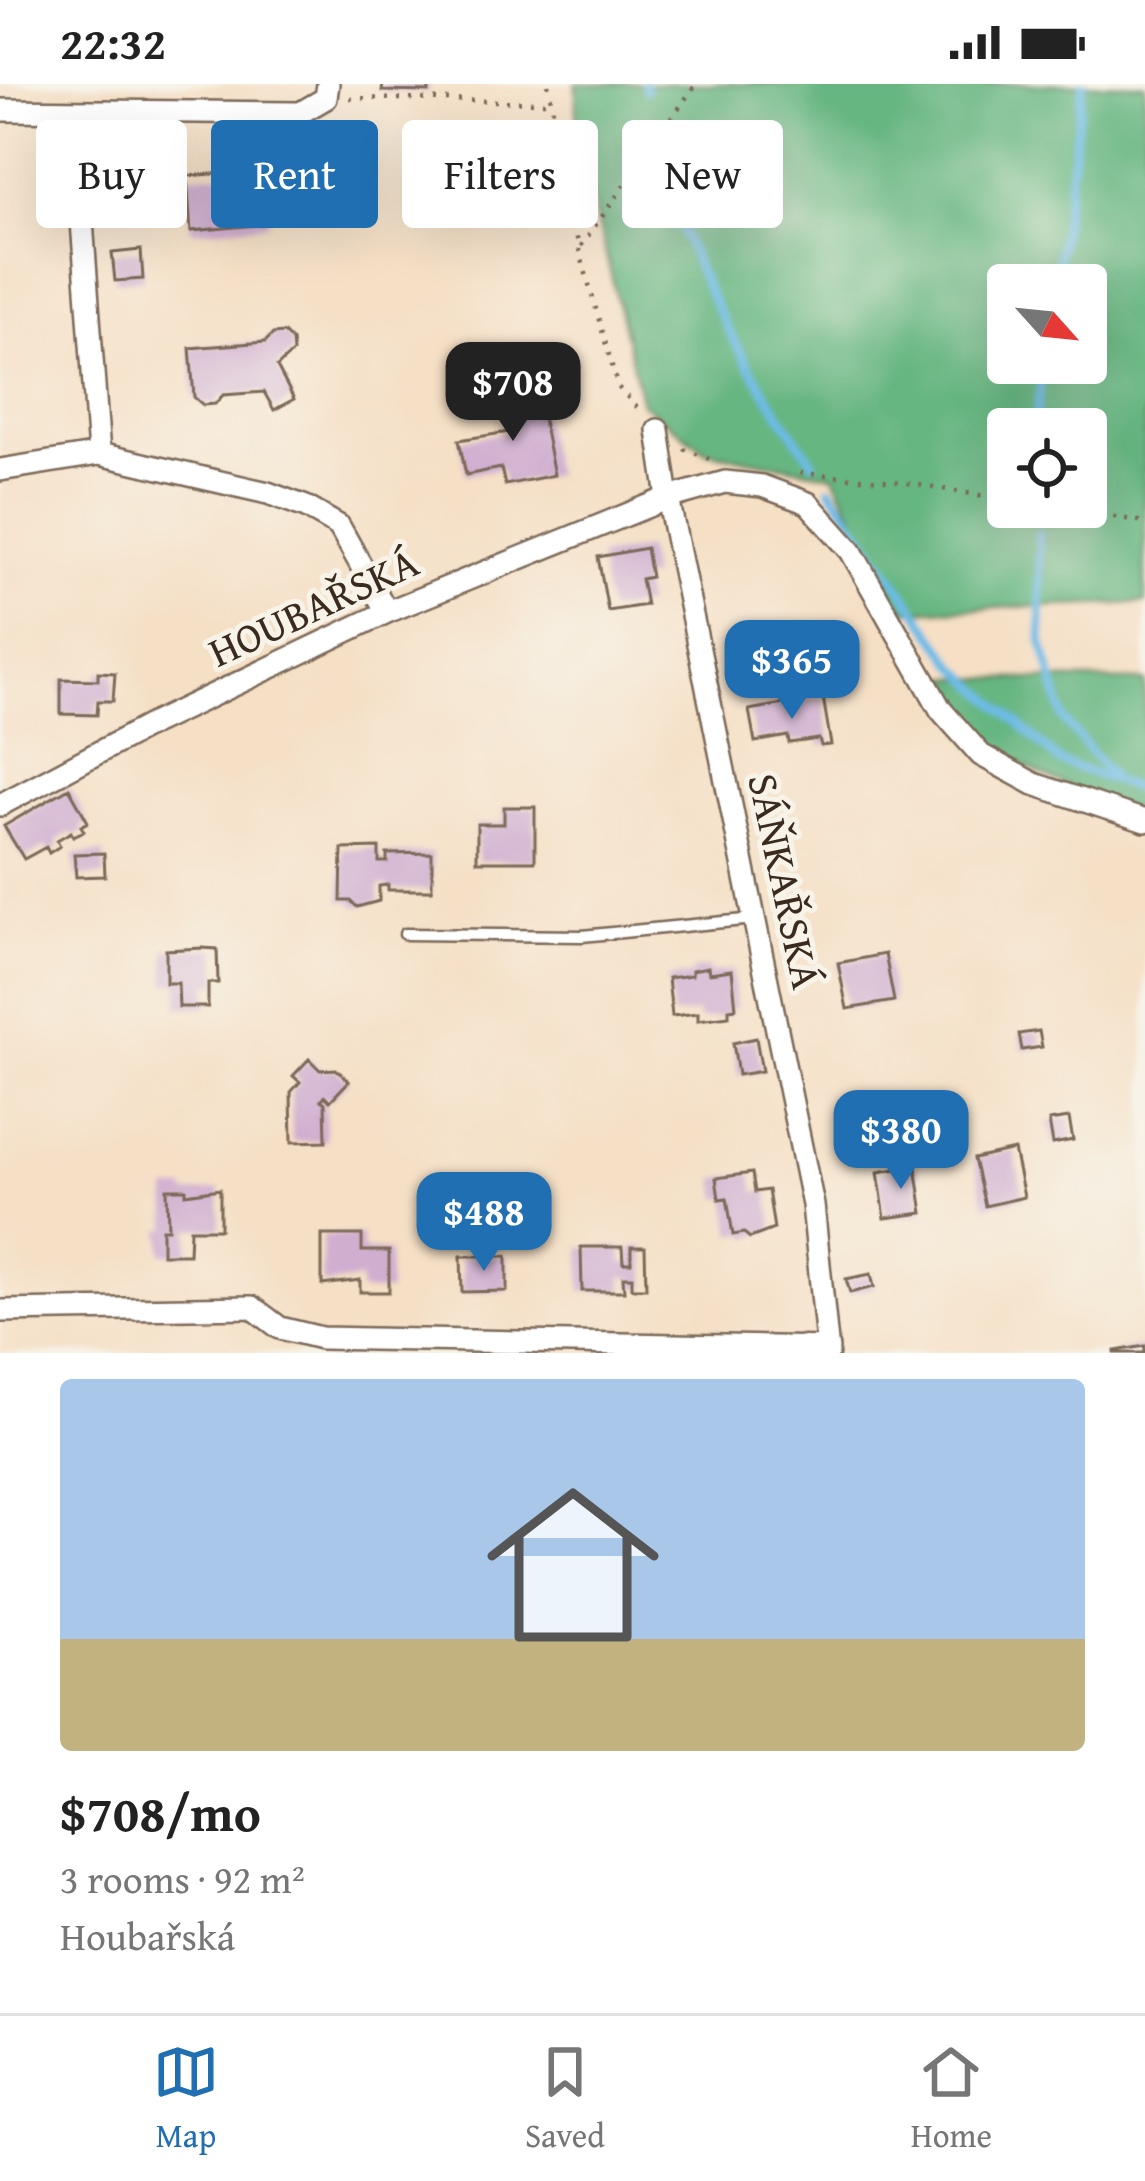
<!DOCTYPE html>
<html lang="en">
<head>
<meta charset="utf-8">
<style>
  body { margin:0; font-family:"Gentium Book Plus",serif; background:#f6f6f6; color:#222; height:100vh; display:flex; flex-direction:column; font-size:45px; white-space:nowrap }
  * { box-sizing:border-box; margin:0 }
  p { font-size:39px; color:#767676 }
  .icon { flex:none; width:66px; height:66px; fill:none; stroke:currentColor; stroke-width:2; stroke-linecap:round; stroke-linejoin:round }
  .map { position:relative; height:1269px; overflow:hidden }
  .side { display:flex; flex-direction:column; background:#fff; flex:1 }
  .side>* { flex:none }
  .hud { position:absolute; left:36px; top:36px; width:1074px; height:108px; display:flex; gap:24px }
  .needle { width:78px; rotate:117deg }
  .buttons { position:absolute; left:987px; top:180px; display:grid; gap:24px }
  .buttons a { display:grid; place-items:center; width:120px; height:120px; border-radius:12px; background:#fff; box-shadow:0 12px 48px #0002; font-size:60px }
  .price { position:absolute; translate:-50% -102px; padding:0 27px; border-radius:24px; background:#1f6fb2; color:#fff; font-size:39px; line-height:78px; filter:drop-shadow(0 3px 6px #0008) }
  .price::after { content:''; position:absolute; left:50%; top:72px; width:36px; height:27px; margin-left:-18px; background:inherit; clip-path:polygon(0 0,100% 0,50% 100%) }
  .price.active { background:#222; color:#fff }
  ul { padding:0; list-style:none }
  li { display:grid; align-content:center; gap:24px; height:636px; padding:0 60px }
  li span { display:grid; place-items:center; height:372px; border-radius:12px; color:#555 }
  li>.icon { margin-inline-start:auto }
  span .icon { width:216px; height:216px; fill:#fffc; stroke-width:1 }
  li b { font-size:51px }
  .chip { padding:0 42px; border-radius:12px; background:#fff; box-shadow:0 12px 48px #0002; font-size:42px; line-height:108px }
  .chip.active { background:#1f6fb2; color:#fff }
  .status { display:flex; justify-content:space-between; align-items:center; height:84px; padding:0 60px; background:#fff; direction:ltr }
  .status svg { height:33px; fill:currentColor }
  .dock { display:flex; justify-content:space-around; align-items:center; height:168px; border-top:3px solid #e0e0e0; background:#fff; font-size:33px; color:#767676 }
  .dock a { display:grid; justify-items:center; gap:6px }
  .dock .active { color:#1f6fb2 }
  .map>svg:first-child { display:block }
</style>
</head>
<body>
<div class="status"><b>22:32</b><svg viewBox="0 0 49 12"><path d="M0 12V9h3v3zM5 12V6h3v6zM10 12V3h3v9zM15 12V0h3v12zM26 1h20v11H26zM47 4h2v5h-2z"/></svg></div>
<div class="map">
<svg width="1145" height="1269" viewBox="0 0 1145 1269">
  <rect width="100%" height="100%" fill="#f7f3e8"/>
  <filter id="ink" filterUnits="userSpaceOnUse"><feTurbulence type="fractalNoise" baseFrequency=".00833" numOctaves="2"/><feDisplacementMap in="SourceGraphic" scale="24" xChannelSelector="R" yChannelSelector="G"/><feConvolveMatrix kernelMatrix="1 2 1 2 8 2 1 2 1" color-interpolation-filters="sRGB"/></filter>
  <filter id="wash" filterUnits="userSpaceOnUse"><feTurbulence type="fractalNoise" baseFrequency=".004" numOctaves="4" result="noise"/><feDisplacementMap in="SourceGraphic" scale="48" xChannelSelector="R" yChannelSelector="G"/><feGaussianBlur stdDeviation="2.7" result="paint"/><feColorMatrix in="noise" values="0 0 0 0 0 0 0 0 0 0 0 0 0 0 0 0 0 1.4 0 .05"/><feComposite in="paint" operator="in"/></filter>
  <g filter="url(#wash)">
    <rect width="100%" height="100%" fill="#f5dfc5"/>
    <path fill="#66b681" stroke="#507050" stroke-width="3" fill-rule="evenodd" d="M576,0H1145V519L900,527L834,391L706,367L642,319L577,51ZM1008,201H1086V279H1008ZM1008,345H1086V423H1008Z
      M948,594L1145,597V730C1088,711 994,680 958,630C952,621 951,605 948,594Z"/>
    <g fill="none" stroke-linecap="round" stroke-linejoin="round">
      <path stroke="#6dbbe7" stroke-width="8" d="M645,0L646,6
        M663,81C688,192 748,286 813,378
        M1054,201L1083,0
        M1034,345L1044,279
        M830,404L955,581L1060,678L1145,708
        M1038,450L1042,556L1064,636L1111,692"/>
    </g>
    <g id="blocks">
      <path fill="#d0aed0" d="M383,0H429V8L382,7Z
        M152,59L155,87L117,91L114,62Z
        M315,70L317,99L284,101L282,72Z
        M264,86L269,140L191,147L187,92Z
        M141,166L143,195L115,197L112,169Z
        M284,249L292,257L293,268L277,283L294,315L274,326L264,308L223,311L215,320L203,321L194,313L190,264L265,258L273,250Z
        M536,302L554,391L505,401L501,384L466,391L459,356L515,347L507,307Z
        M646,464L651,493L641,495L646,521L608,527L598,473Z
        M98,588L115,589L113,617H98L97,631L61,630V595L98,596Z
        M823,613L831,661L821,662L819,655L789,659L788,652L755,658L749,626Z
        M69,704L88,738L81,742L84,747L73,752L71,748L57,756L60,762L49,769L46,763L24,775L4,742Z
        M504,723H535V777H477V740H504Z
        M379,764V778H387V770L432,769V806H388V801L379,802V817L357,823L351,817H341L342,765Z
        M104,769L105,792L76,793L74,770Z
        M202,864L217,865L218,899H208V923H179L178,899H166V866Z
        M885,870L894,917L847,925L838,879Z
        M708,883L709,889L732,886L736,924L729,925V932L698,936V929L672,932L668,894L692,891V886Z
        M1039,947L1042,963L1022,966L1019,950Z
        M756,954L762,987L738,991L733,959Z
        M309,975L320,986L336,985L349,997L330,1017L325,1012L321,1016L325,1019L326,1057L292,1058L291,1008L300,998L293,992Z
        M1069,1034L1073,1056L1053,1060L1049,1037Z
        M1014,1066L1024,1113L985,1122L974,1075Z
        M916,1082L923,1129L885,1134L878,1088Z
        M752,1089L755,1108L768,1106L774,1145L750,1154L744,1149L733,1151L727,1114L719,1115L716,1094Z
        M167,1105H186V1110L220,1105V1145H190L189,1170H162V1145H168Z
        M322,1151H362V1167H389V1208H360V1196L322,1201Z
        M581,1163H622L623,1179H631V1163H645L646,1204H632V1193H623L624,1207H582Z
        M461,1172H507V1207L462,1208Z
        M871,1190L874,1203L850,1209L846,1195Z
        M1145,1262V1269H1115V1267Z"/>
    </g>
  </g>
  <g filter="url(#ink)">
    <use href="#blocks" fill-opacity="0" stroke="#7c6958" stroke-width="3"/>
    <g fill="none" stroke-linecap="round" stroke-linejoin="round">
      <defs>
        <path id="lane" d="M405,850L582,852L754,835"/>
        <path id="street" d="M0,26L300,29L326,14L328,0
          M74,27L99,370
          M658,346L668,414L813,1121L828,1269
          M0,386L99,370L268,409L306,423L339,442L387,528
          M0,721L150,641L387,528L668,414L725,398L762,402L808,419L851,467L941,626L981,671L1034,700L1145,737
          M0,1227L252,1223L280,1244L321,1254L828,1264"/>
      </defs>
      <use href="#lane" stroke="#7c6958" stroke-width="15"/>
      <use href="#street" stroke="#7c6958" stroke-width="26"/>
      <path stroke="#7c6958" stroke-width="4.5" stroke-dasharray="3 9" stroke-linecap="butt" d="M548,0L579,165L618,303L643,330
        M350,14L548,18
        M581,162L696,0
        M684,365L712,376
        M800,389L895,397L1008,416
        M1054,423L1145,438"/>
      <use href="#lane" stroke="#fff" stroke-width="10"/>
      <use href="#street" stroke="#fff" stroke-width="21"/>
    </g>
  </g>
  <g text-anchor="middle" dominant-baseline="central" stroke-width="10" stroke-linejoin="round" paint-order="stroke">
    <g font-size="42" fill="#3b2a1e" stroke="#f7f3e8">
      <text transform="translate(313 522) rotate(-25)">HOUBAŘSKÁ</text>
      <text transform="translate(786 797) rotate(78)">SÁŇKAŘSKÁ</text>
    </g>
  </g>
</svg>
<div class="buttons">
<a><svg class="needle" viewBox="-14 -14 28 28"><path d="M0-13l5 13h-10z" fill="#e53935"/><path d="M0 13l5-13h-10z" fill="#767676"/></svg></a>
<a><svg class="icon" aria-label="locate" viewBox="0 0 24 24"><circle cx="12" cy="12" r="6"/><path d="M12 2v4M12 18v4M2 12h4M18 12h4"/></svg></a>
</div>
<b class="price active" style="left:513px;top:360px">$708</b>
<b class="price" style="left:792px;top:638px">$365</b>
<b class="price" style="left:901px;top:1108px">$380</b>
<b class="price" style="left:484px;top:1190px">$488</b>
<div class="hud">
<a class="chip">Buy</a>
<a class="chip active">Rent</a>
<a class="chip">Filters</a>
<a class="chip">New</a>
</div>
</div>
<section class="side">
<ul>
<li><span style="background:linear-gradient(#a9c7e8 70%,#c2b280 0)"><svg class="icon" aria-label="home" viewBox="0 0 24 24"><path d="M3 11l9-7 9 7M6 9v11h12V9"/></svg></span><div><b>$708/mo</b><p>3 rooms · 92 m²</p><p>Houbařská</p></div></li>
</ul>
</section>
<nav class="dock">
<a class="active"><svg class="icon" aria-label="map" viewBox="0 0 24 24"><path d="M3 6l6-2 6 2 6-2v14l-6 2-6-2-6 2zM9 4v14M15 6v14"/></svg>Map</a>
<a><svg class="icon" aria-label="saved" viewBox="0 0 24 24"><path d="M7 4h10v16l-5-4-5 4z"/></svg>Saved</a>
<a><svg class="icon" aria-label="home" viewBox="0 0 24 24"><path d="M3 11l9-7 9 7M6 9v11h12V9"/></svg>Home</a>
</nav>
</body>
</html>
